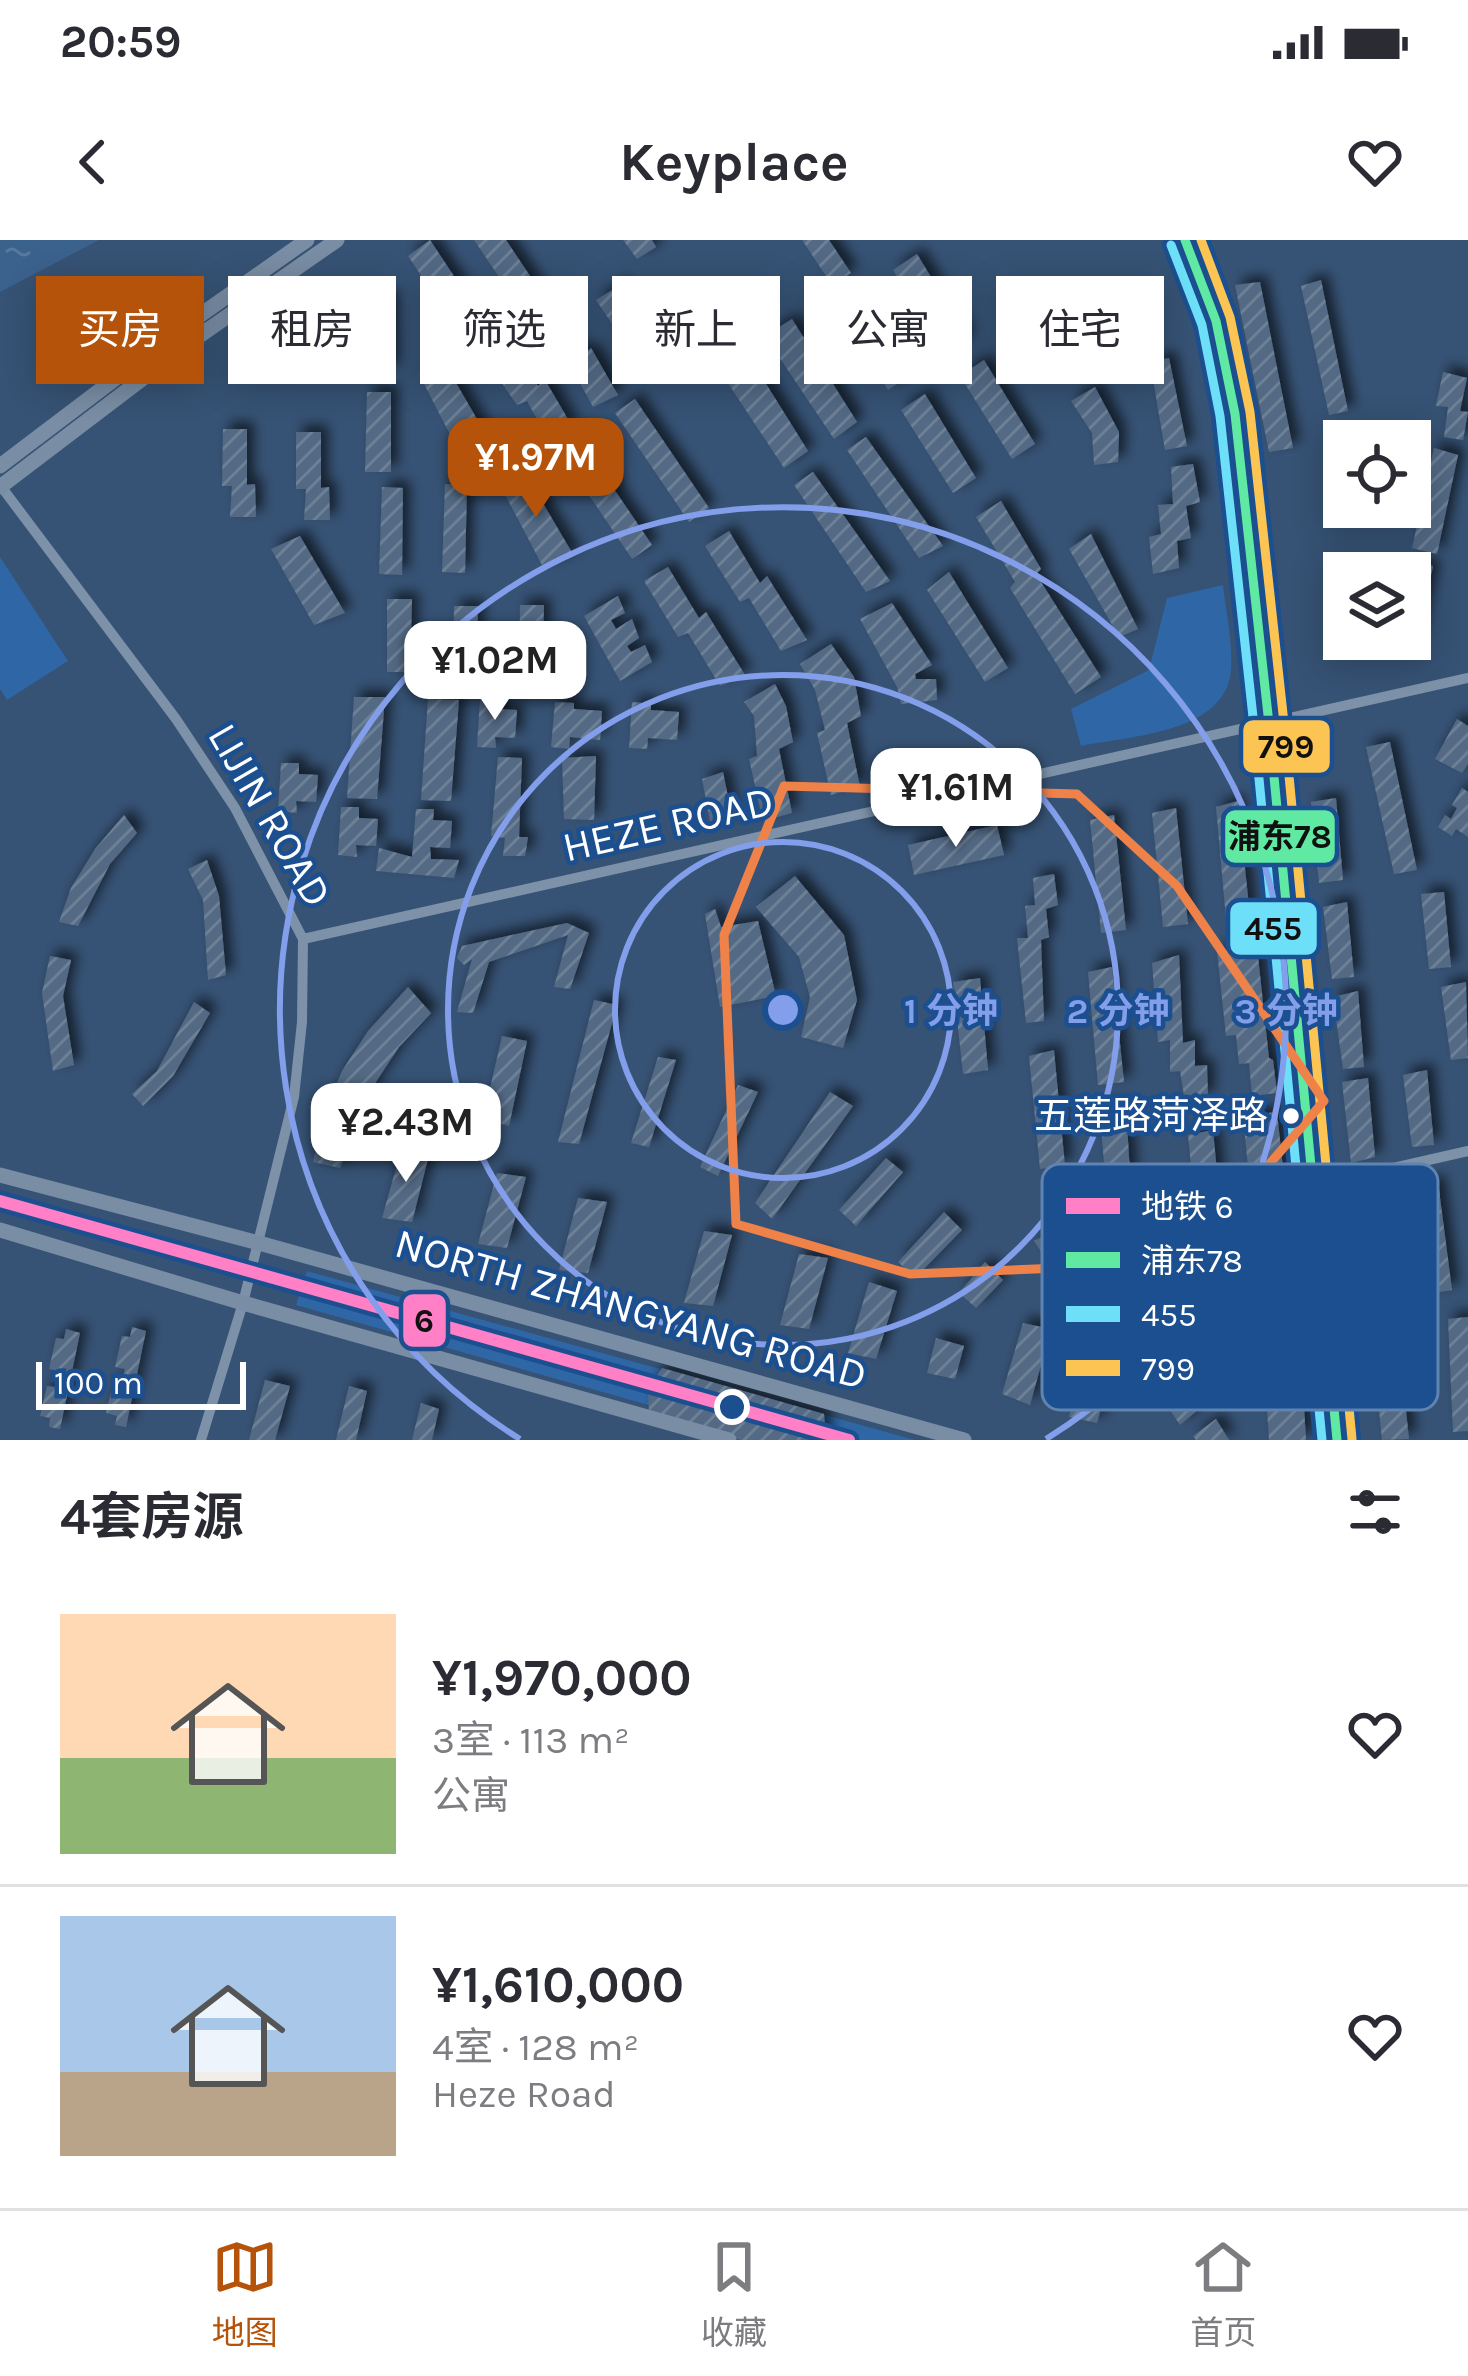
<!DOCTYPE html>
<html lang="zh">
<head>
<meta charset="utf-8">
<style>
  body { margin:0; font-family:Karla,"Noto Sans SC",sans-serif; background:#f7f7f7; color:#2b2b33; height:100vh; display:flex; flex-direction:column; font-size:45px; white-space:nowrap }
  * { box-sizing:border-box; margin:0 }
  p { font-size:39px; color:#7c7c81 }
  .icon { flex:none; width:66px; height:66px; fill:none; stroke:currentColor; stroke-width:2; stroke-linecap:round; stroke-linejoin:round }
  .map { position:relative; height:1200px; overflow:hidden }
  .sheet { display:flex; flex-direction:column; background:#fff; flex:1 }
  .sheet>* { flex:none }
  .banner { position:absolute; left:36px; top:36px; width:1398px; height:108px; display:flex; gap:24px }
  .tools { position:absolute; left:1323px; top:180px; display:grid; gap:24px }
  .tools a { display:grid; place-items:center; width:108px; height:108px; border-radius:0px; background:#fff; box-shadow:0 6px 30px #0003; font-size:60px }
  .scale { position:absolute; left:36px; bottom:30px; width:210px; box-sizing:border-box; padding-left:12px; border:6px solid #fff; border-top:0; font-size:33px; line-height:42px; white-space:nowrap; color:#fff; -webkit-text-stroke:9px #1b4f8f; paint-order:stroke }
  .price { position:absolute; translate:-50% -102px; padding:0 27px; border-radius:24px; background:#fff; color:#222; font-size:39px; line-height:78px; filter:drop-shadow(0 3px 6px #0008) }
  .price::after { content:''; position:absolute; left:50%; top:72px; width:36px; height:27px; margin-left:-18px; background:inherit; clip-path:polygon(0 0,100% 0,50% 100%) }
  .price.current { background:#b45309; color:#fff }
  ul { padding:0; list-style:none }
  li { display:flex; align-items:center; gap:36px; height:300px; padding:0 60px }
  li+li { border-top:3px solid #e1e1e2 }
  li span { display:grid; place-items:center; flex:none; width:336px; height:240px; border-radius:0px; color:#555 }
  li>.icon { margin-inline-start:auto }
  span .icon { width:144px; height:144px; fill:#fffc; stroke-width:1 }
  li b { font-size:51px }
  h2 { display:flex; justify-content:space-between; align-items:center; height:144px; padding:0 60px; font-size:51px }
  .chip { padding:0 42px; border-radius:0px; background:#fff; box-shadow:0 6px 30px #0003; font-size:42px; line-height:108px }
  .chip.current { background:#b45309; color:#fff }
  .status { display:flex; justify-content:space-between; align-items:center; height:84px; padding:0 60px; background:#fff; direction:ltr }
  .status svg { height:33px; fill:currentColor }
  header { display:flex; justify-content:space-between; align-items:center; height:156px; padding:0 60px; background:#fff; font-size:54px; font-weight:700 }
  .dock { display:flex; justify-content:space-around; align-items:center; height:168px; border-top:3px solid #e1e1e2; background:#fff; font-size:33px; color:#7c7c81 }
  .dock a { display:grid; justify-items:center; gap:6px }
  .dock .current { color:#b45309 }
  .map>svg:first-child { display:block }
</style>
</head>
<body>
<div class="status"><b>20:59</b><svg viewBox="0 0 49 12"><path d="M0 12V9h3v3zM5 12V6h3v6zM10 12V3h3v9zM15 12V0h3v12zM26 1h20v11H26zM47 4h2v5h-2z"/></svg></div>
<header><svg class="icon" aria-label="back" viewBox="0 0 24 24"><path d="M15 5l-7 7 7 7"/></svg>Keyplace<svg class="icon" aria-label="heart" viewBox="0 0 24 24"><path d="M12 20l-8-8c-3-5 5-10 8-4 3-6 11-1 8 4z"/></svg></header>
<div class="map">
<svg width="1468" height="1200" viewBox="0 0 1468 1200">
  <defs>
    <pattern id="water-ripples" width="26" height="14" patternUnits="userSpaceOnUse" patternTransform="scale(3)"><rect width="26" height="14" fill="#3b618d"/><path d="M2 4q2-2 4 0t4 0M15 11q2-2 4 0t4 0" fill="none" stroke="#58799e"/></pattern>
    <pattern id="building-hatch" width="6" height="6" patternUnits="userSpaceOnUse" patternTransform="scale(3)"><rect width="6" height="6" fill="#526984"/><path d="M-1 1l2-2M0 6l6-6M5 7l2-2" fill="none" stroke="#6c8096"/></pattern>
    <filter id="shadow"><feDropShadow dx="7" dy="-7" stdDeviation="6" flood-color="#0009"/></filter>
  </defs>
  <rect width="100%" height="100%" fill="#365274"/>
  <path fill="#2f66a5" d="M0,317L68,421L7,460L0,449Z
    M1223,345C1226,372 1233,403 1231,430C1226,494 1128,496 1081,506L1071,469L1149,430L1167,358Z
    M307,1031L915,1200H772L296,1065Z"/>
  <path fill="url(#water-ripples)" d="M0,0H99L0,52Z"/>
  <path fill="url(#building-hatch)" filter="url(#shadow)" d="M430,0L495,98L471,110L408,16Z
    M474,0H506L550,66L527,78Z
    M623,0H652L656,7L637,19Z
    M802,0H829L851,33L832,45Z
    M917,14L968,98L945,113L893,30Z
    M1321,40L1348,171L1329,175L1301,46Z
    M1260,42L1293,208L1269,212L1235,45Z
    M622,44L644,81L651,74L678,121L654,133L633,95L623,100L596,60Z
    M860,51L910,135L888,150L835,67Z
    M391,57L392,130L371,133L369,58Z
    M561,78L583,115L591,108L618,155L593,167L573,130L563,134L536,95Z
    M792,79L857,182L834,199L765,96Z
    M306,87L325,98L282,144L259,131Z
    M743,107L808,211L784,228L716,125Z
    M516,110L538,146L545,140L572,186L548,199L527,161L517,165L490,126Z
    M1169,118L1187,206L1165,210L1150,122Z
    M984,120L1035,204L1012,219L960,136Z
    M445,124L495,210L464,222L419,134Z
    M1443,132L1467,138L1460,171L1468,172L1463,200L1444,197L1448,167L1436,166Z
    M1095,147L1119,192L1118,222L1094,225L1092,193L1071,161Z
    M367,152H391V232H365Z
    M925,154L976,238L953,253L901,170Z
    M635,159L709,268L689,282L615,173Z
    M223,189H247V245L255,244L256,277H230L232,246H222Z
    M296,192H321V248L329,247L330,280H304L306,249H296Z
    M578,196L652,305L632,319L558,209Z
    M866,197L943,306L919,318L847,210Z
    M1434,208L1458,215L1437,314L1412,308Z
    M1193,224L1200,262L1186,266L1191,298L1177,301L1179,328L1153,334L1149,297L1161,294L1158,265L1173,264L1171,227Z
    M524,231L574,316L544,329L498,241Z
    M813,232L890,341L866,352L794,245Z
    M445,244L467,245L465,333L442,332Z
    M382,247L403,248L402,335L379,334Z
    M1001,261L1041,329L1036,334L1101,437L1075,454L1010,348L1015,342L976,277Z
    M729,291L760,343L767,336L807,400L781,411L749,358L740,362L705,306Z
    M1091,294L1138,389L1119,397L1069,309Z
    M300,296L345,373L314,385L271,309Z
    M1413,323L1433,326L1416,403L1410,401Z
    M668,327L699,378L706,372L745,435L720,446L688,393L678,397L644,341Z
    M949,332L1008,428L985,442L927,350Z
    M618,356L625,373L611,380L616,389L632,379L639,398L627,406L631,412L645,405L652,422L620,441L584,376Z
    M387,359H412L410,432H387Z
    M892,363L932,425L915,434L916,439H936L937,460L901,464L897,447L860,379Z
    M520,365H544L542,437H519Z
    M454,366H478L476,438L453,439Z
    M831,404L854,437L861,476L847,483L860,547L831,555L817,493L825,490L815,450L800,424Z
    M775,444L786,466L793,502L779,509L792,573L763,581L749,519L757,516L754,476L744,462Z
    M354,457H385L377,559L347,558Z
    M480,458L498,459V469L517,470L515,498L495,497L496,508L477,507Z
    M428,459L459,460L451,561L421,560Z
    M555,462L574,463V469L602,471L600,500L570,497L569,509L551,507Z
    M632,462L651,464V470L679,472L677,500L648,498L647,509L629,508Z
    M1457,479L1468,486V524L1462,533L1435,519Z
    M1390,502L1417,630L1394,634L1366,507Z
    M596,516L594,580L564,579L562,518Z
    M498,517L522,518L519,597H528L525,616H503L505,598L491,596Z
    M281,523H299V534L318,535L316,562L296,561L297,573L278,571Z
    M723,532L733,581L711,586L702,539Z
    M1462,548L1468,552V597L1456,589L1452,596L1438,587L1445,575L1451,579L1457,568L1452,565Z
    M1336,558L1343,640L1319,643L1311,562Z
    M1238,561L1250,676L1226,679L1216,567Z
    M341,567H359V578L378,579L376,606L356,605L357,617L338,615Z
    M1176,568L1188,684L1163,687L1152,573Z
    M416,569H434L433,580L452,581L450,608L430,607L431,619L459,620L454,638L376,631L379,608L412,617Z
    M124,575L137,593L110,624L78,686L59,682L71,648L95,609Z
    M1114,575L1126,690L1101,693L1090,580Z
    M997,585L1004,615L914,635L908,605Z
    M207,620L219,656L226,735L208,740L203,660L188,629Z
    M1054,634L1058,665L1046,669L1049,697L1041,700L1044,781L1026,783L1017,698H1028L1025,666L1035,665L1033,638Z
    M795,636L844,695L857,760L843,808L801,797L810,757L799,717L756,667Z
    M1444,652L1451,727L1429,729L1421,654Z
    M1347,662L1354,737L1332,739L1323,667Z
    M715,669L721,687L758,681L776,756L720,767L705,674Z
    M567,683L589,693L570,749L554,747L568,695L489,722L473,773L457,772L472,719L464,725L457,718L462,706Z
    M1257,707L1269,818L1273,820L1277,853L1252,856L1249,823L1239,824L1236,795L1226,796L1217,711Z
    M1179,715L1183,803L1195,800V826L1207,825L1208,857L1185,862L1180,831L1170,832V800L1158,802L1152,723Z
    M50,716L71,720L63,756L74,825L53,831L42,753Z
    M1112,727L1124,842L1098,845L1088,732Z
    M980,738L988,830L963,834L953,742Z
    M1466,742L1468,818L1451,820L1441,747Z
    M408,747L431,773L399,807L374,845L340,928L313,922L324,873L342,831L368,791Z
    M1358,751L1364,827L1343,829L1333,757Z
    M594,760L617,765L579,904L558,902Z
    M194,762L210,773L173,836L143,866L132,854L157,831Z
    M502,796L527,801L509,886L483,879Z
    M1054,810L1065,926L1040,929L1029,816Z
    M658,817L676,820L649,907L631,903Z
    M1427,830L1434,905L1412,907L1403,835Z
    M1368,838L1375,917L1351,923L1342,842Z
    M738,845L758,852L718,936L700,927Z
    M830,852L853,866L772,979L755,963Z
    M1126,867L1131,950L1143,947V974L1155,973L1157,1005L1133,1008L1129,978L1119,979L1118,947L1106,950L1100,871Z
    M1277,872L1290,994L1255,998L1243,876Z
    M1213,890L1224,1005L1199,1008L1188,895Z
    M402,907L430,911L412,982L382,978Z
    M886,918L903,932L856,986L839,970Z
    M497,933L526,937L507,1008L478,1004Z
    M1438,942L1452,1050L1428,1054L1412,945Z
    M578,958L607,962L588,1033L559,1030Z
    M944,972L962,990L915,1038L898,1022Z
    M1059,989L1077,1019L1057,1035L1034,1001Z
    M704,991L732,995L713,1066L684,1063Z
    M799,1014L828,1018L809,1089L780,1085Z
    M985,1022L1003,1040L976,1068L959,1053Z
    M869,1042L897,1051L876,1119L848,1113Z
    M1468,1077V1191L1453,1192L1448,1079Z
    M1023,1083L1051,1089L1030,1165L1002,1154Z
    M1397,1085L1409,1199L1382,1200L1371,1089Z
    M132,1087L146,1091L126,1187L115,1185L117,1176L106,1173L113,1144H121L125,1129L115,1127L122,1096L130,1097Z
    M66,1089L80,1093L60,1189L49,1187L50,1178L40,1176L47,1146L55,1147L59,1131L49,1129L56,1098L64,1099Z
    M936,1098L964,1106L955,1139L927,1133Z
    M662,1128L824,1174L826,1200H741L649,1174L648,1149Z
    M1302,1134L1306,1200H1269L1265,1137Z
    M1182,1139L1199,1169L1180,1185L1157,1151Z
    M265,1140L290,1146L275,1200H249Z
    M1077,1142L1106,1150L1097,1183L1069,1177Z
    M349,1146L367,1151L356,1200H336Z
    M421,1163L439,1169L432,1200H412Z
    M1216,1179L1229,1200H1196L1193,1196Z"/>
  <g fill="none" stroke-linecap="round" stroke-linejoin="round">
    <path stroke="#7d92a8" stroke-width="10" d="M0,245L176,479L235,568L303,699L302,782L294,857L243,1063L201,1200
      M303,699L1468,438
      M1314,946L1468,911"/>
    <path stroke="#798da4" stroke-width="15" d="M1185,0L1216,81L1235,174L1269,484L1337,1200
      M0,226L182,88L307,0
      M0,247L192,101L337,0
      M0,935L259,1003L964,1200
      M0,990L243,1063L729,1200"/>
    <defs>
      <path id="bus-1" d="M1185,0L1216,81L1235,174L1269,484L1337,1200"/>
      <path id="bus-2" d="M1171,5L1202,85L1220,176L1254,486L1322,1200"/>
      <path id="bus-3" d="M1201,0L1230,77L1250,172L1284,483L1352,1199"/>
    </defs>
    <use href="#bus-1" stroke="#1b4f8f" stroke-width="18"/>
    <use href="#bus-2" stroke="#1b4f8f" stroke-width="18"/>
    <use href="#bus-3" stroke="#1b4f8f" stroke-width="18"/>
    <use href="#bus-1" stroke="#60e9a3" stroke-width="9"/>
    <use href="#bus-2" stroke="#6ddff8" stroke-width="9"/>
    <use href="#bus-3" stroke="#fcc553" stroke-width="9"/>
    <defs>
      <path id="metro-1" d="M0,961L849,1200"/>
    </defs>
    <use href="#metro-1" stroke="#1b4f8f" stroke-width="21"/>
    <use href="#metro-1" stroke="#ff80c7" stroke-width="12"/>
  </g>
  <path fill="none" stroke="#ee8249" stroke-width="9" stroke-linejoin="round" d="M784,546L1077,554L1177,646L1324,861L1184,1023L910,1034L736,984L724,695Z"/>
  <g fill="none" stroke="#839eea" stroke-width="6">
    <circle cx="783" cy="770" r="168"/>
    <circle cx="783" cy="770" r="335"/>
    <path d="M520 1199A503 503 0 1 1 1046 1199"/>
  </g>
  <circle fill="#fff" stroke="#1b4f8f" stroke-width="4.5" cx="1291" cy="876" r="10"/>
  <circle fill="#1b4f8f" stroke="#fff" stroke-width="6" cx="732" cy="1167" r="15"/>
  <g text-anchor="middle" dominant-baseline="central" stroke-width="9" stroke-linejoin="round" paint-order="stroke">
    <g font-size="39" fill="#fff" stroke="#1b4f8f" text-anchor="end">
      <text x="1268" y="876">五莲路菏泽路</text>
    </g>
    <g font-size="42" fill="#fff" stroke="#1b4f8f">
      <text transform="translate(270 575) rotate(60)">LIJIN ROAD</text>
      <text transform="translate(668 584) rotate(-13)">HEZE ROAD</text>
      <text transform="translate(631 1069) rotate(16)">NORTH ZHANGYANG ROAD</text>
    </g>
  </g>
  <rect x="1042" y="924" width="396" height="246" rx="18" fill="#1b4f8f" stroke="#5f84b1" stroke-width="3"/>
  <rect x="1066" y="958" width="54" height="16" fill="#ff80c7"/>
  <rect x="1066" y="1012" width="54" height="16" fill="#60e9a3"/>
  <rect x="1066" y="1066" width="54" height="16" fill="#6ddff8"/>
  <rect x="1066" y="1120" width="54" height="16" fill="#fcc553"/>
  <g font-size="33" fill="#fff">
    <text x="1141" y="978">地铁 6</text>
    <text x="1141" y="1032">浦东78</text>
    <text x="1141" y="1086">455</text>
    <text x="1141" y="1140">799</text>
  </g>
  <circle cx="783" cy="770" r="18" fill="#839eea" stroke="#1b4f8f" stroke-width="6"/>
  <g font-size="36" text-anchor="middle" font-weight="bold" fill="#839eea" stroke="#1b4f8f" stroke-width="9" stroke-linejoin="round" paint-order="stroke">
    <text x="951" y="783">1 分钟</text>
    <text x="1118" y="783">2 分钟</text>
    <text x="1286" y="783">3 分钟</text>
  </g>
  <g stroke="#1b4f8f" stroke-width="4.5">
    <rect x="1241" y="478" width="91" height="57" rx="12" fill="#fcc553"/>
    <rect x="1223" y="568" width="114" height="57" rx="12" fill="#60e9a3"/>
    <rect x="1228" y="660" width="91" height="57" rx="12" fill="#6ddff8"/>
    <rect x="401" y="1052" width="47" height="57" rx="12" fill="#ff80c7"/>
  </g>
  <g font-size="33" text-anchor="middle" font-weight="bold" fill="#111">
    <text x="1286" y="518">799</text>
    <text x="1280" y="608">浦东78</text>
    <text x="1273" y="700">455</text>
    <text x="424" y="1092">6</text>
  </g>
</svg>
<div class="tools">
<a><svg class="icon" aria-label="locate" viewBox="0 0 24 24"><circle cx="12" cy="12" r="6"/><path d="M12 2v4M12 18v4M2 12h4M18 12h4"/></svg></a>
<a><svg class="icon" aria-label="layers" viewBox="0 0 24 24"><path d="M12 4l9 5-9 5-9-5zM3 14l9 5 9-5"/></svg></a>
</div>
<div class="scale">100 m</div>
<b class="price current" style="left:536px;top:280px">¥1.97M</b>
<b class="price" style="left:495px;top:483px">¥1.02M</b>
<b class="price" style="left:956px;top:610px">¥1.61M</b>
<b class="price" style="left:406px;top:945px">¥2.43M</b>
<div class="banner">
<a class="chip current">买房</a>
<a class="chip">租房</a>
<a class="chip">筛选</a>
<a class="chip">新上</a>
<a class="chip">公寓</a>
<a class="chip">住宅</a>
</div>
</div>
<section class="sheet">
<h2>4套房源<svg class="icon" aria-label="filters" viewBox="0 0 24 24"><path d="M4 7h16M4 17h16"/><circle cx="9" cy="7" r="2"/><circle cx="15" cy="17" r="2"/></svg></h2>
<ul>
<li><span style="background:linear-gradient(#ffd9b3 60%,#8fb573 0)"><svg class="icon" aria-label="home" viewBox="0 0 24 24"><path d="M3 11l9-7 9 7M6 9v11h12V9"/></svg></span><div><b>¥1,970,000</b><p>3室 · 113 m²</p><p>公寓</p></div><svg class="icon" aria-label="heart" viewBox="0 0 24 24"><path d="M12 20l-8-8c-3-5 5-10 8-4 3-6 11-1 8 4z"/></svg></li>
<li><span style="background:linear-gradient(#a9c7e8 65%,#b9a48a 0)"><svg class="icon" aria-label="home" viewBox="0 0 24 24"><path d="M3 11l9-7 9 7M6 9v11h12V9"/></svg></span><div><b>¥1,610,000</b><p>4室 · 128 m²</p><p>Heze Road</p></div><svg class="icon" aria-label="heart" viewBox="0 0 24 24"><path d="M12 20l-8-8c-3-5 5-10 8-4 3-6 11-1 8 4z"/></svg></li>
</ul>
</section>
<nav class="dock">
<a class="current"><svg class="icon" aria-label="map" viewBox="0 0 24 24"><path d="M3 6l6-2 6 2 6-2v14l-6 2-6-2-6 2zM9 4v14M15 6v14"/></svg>地图</a>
<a><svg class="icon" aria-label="saved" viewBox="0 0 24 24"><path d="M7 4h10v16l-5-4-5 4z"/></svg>收藏</a>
<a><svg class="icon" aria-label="home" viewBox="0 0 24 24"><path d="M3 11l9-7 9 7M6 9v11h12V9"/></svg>首页</a>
</nav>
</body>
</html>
